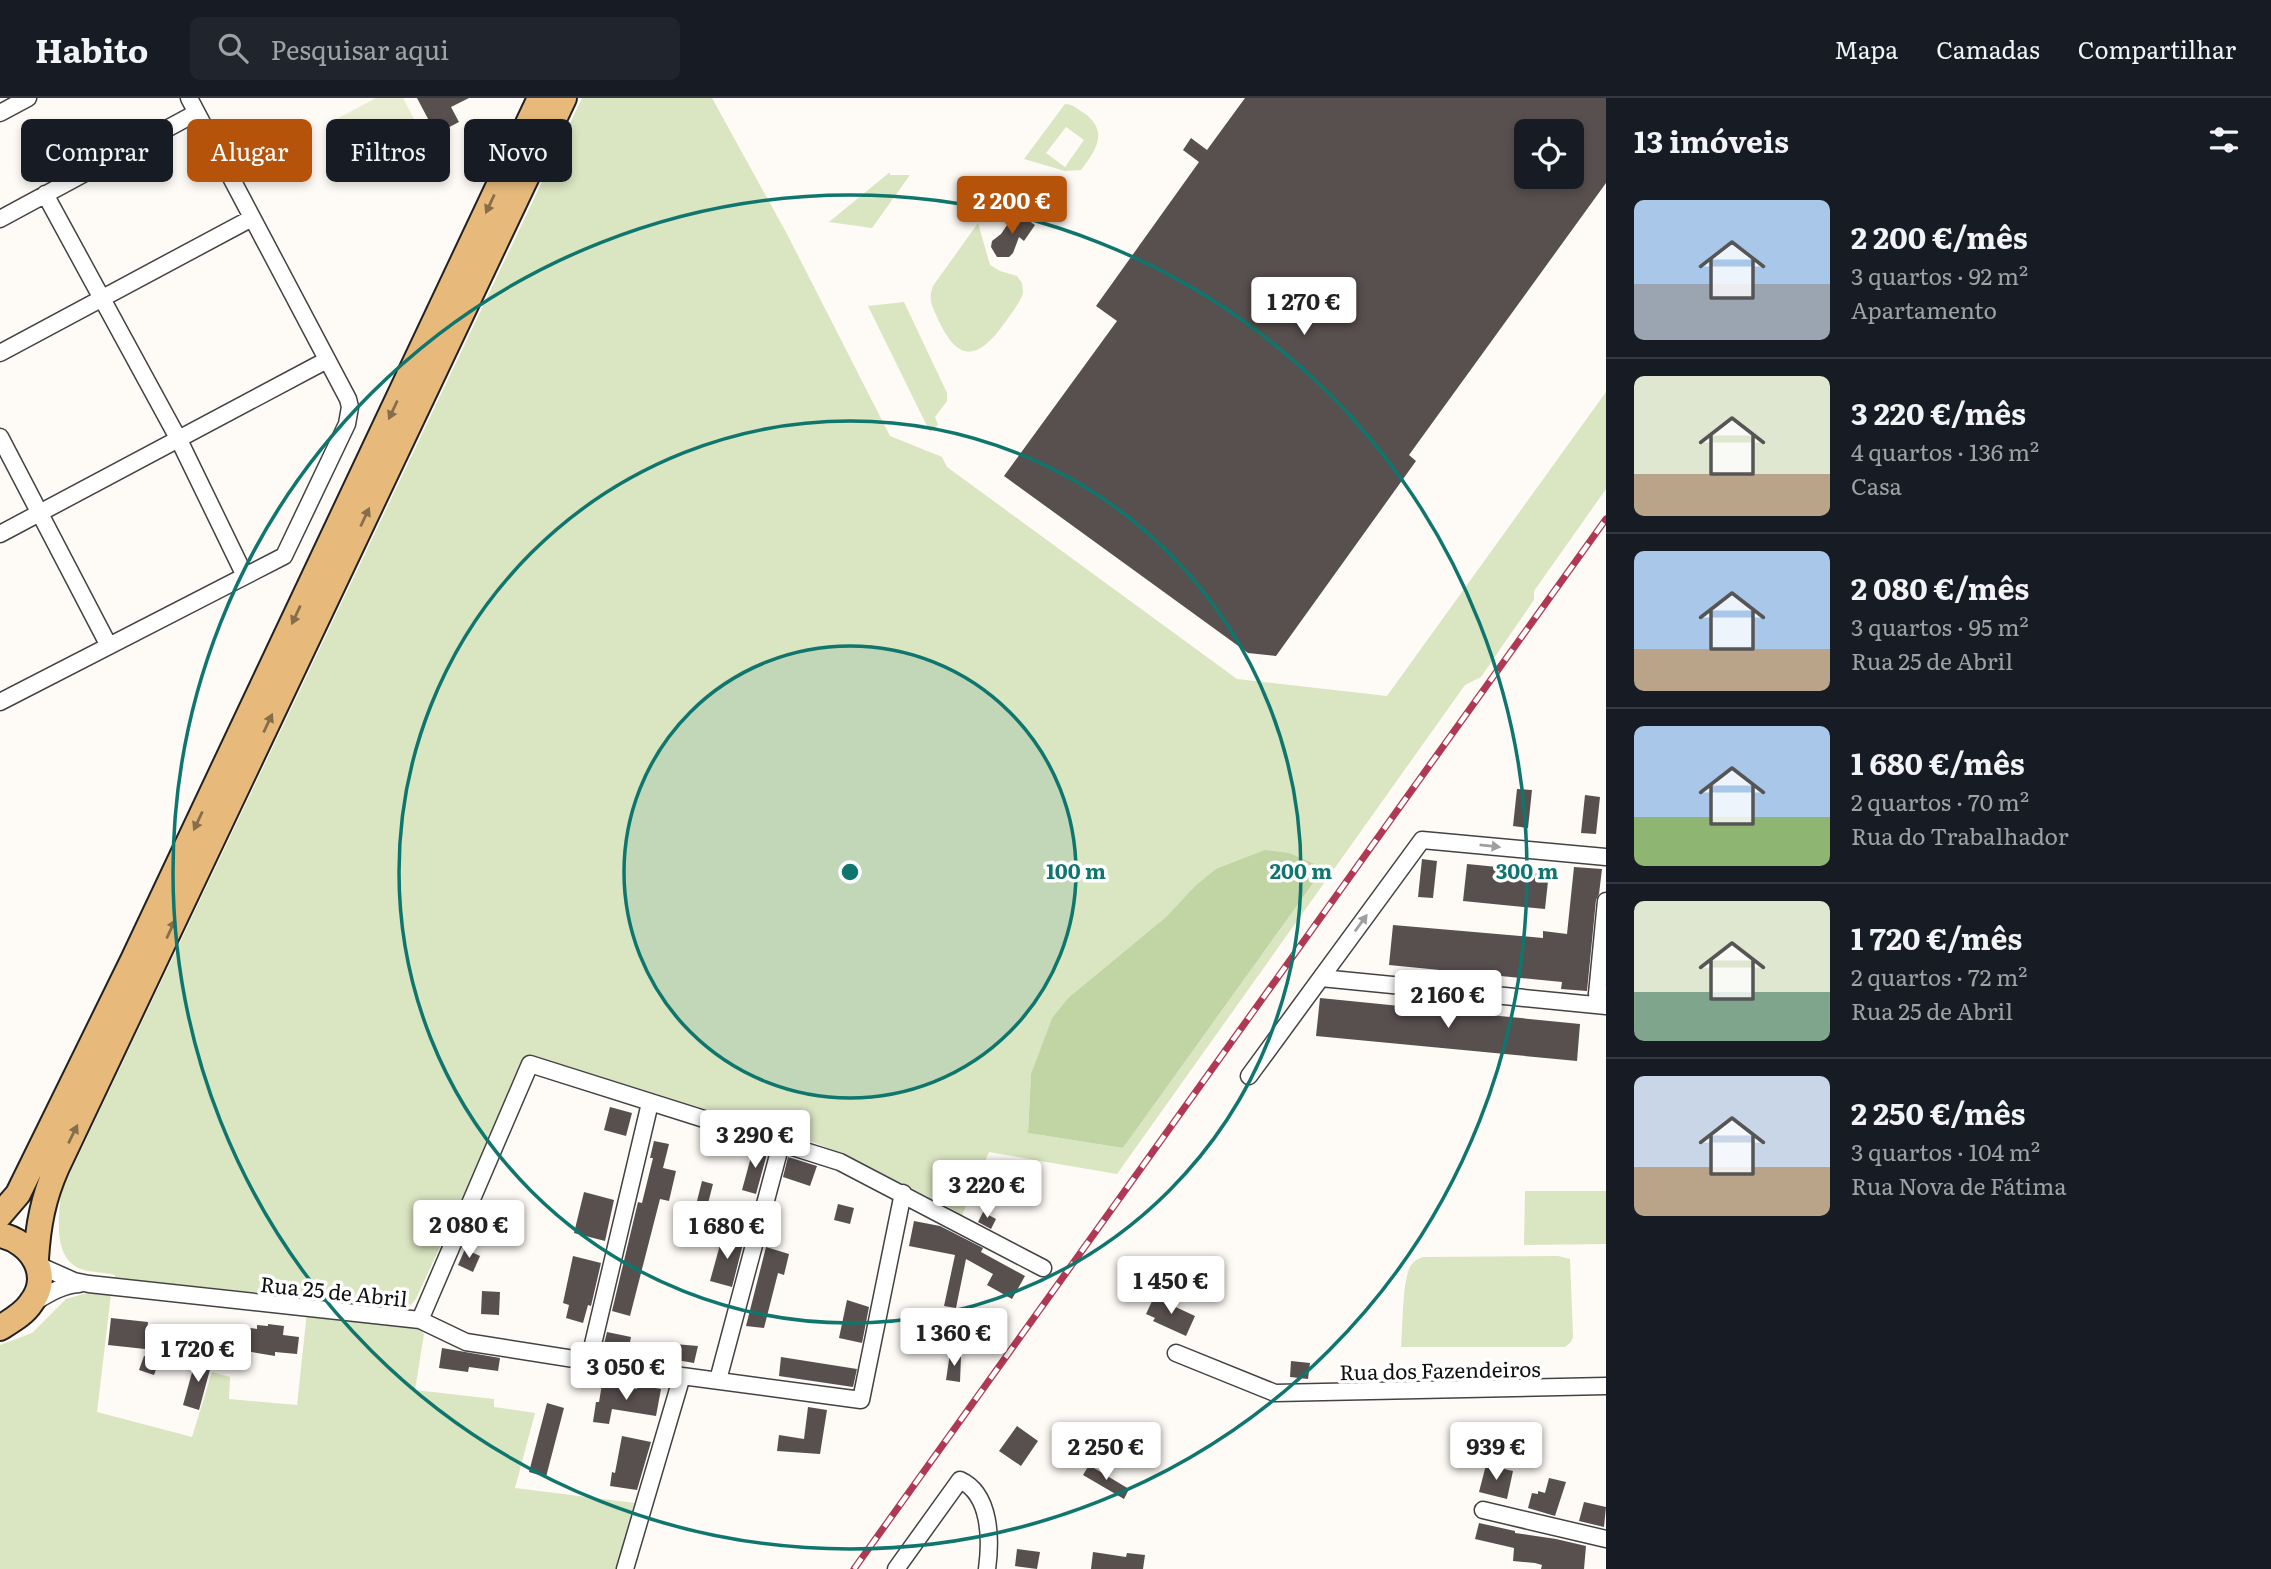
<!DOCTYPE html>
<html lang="pt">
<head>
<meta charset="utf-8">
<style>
  body { margin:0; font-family:Literata,serif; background:#20242c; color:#f1f3f6; height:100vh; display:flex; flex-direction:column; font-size:26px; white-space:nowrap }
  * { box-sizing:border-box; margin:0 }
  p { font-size:23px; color:#9ea1a6 }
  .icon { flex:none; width:38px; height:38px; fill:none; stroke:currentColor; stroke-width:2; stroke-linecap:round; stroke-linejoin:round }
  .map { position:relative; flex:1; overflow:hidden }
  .drawer { display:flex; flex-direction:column; background:#171b24; width:665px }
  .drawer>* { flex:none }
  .top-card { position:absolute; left:21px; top:21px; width:665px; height:63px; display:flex; gap:14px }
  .buttons { position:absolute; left:1514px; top:21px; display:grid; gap:14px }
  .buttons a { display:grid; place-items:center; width:70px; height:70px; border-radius:10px; background:#171b24; box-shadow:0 4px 10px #0003; font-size:35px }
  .price { position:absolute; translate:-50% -60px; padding:0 16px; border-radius:7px; background:#fff; color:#222; font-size:23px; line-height:46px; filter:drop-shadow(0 2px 4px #0008) }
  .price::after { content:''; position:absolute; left:50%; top:42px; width:21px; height:16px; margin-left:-10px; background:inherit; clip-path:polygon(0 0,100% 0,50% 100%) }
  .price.on { background:#b45309; color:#fff }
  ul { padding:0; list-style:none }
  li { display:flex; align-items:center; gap:21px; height:175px; padding:0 28px }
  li+li { border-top:2px solid #363941 }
  li span { display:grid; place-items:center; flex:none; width:196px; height:140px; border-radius:10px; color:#555 }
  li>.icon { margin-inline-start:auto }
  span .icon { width:84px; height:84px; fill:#fffc; stroke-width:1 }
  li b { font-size:30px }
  h2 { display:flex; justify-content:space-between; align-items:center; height:84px; padding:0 28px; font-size:30px }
  .tag { padding:0 24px; border-radius:10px; background:#171b24; box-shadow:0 4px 10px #0003; font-size:24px; line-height:63px }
  .tag.on { background:#b45309; color:#fff }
  header { display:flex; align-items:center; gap:42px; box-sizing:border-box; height:98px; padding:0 35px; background:#171b24; border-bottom:2px solid #363941 }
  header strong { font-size:33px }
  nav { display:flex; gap:38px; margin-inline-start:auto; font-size:24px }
  .search { width:490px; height:63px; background:#20242c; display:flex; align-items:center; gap:18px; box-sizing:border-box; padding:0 24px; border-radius:10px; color:#9ea1a6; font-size:26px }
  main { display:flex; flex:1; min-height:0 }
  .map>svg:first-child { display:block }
</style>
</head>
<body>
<header>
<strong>Habito</strong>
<div class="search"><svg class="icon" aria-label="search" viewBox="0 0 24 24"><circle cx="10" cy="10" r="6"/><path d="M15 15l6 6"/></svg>Pesquisar aqui</div>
<nav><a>Mapa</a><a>Camadas</a><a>Compartilhar</a></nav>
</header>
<main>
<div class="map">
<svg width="1606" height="1471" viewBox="0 0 1606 1471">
  <rect width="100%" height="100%" fill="#fefaf5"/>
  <path fill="#dae5c2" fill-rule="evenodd" d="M582,0H712L788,138L890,338L942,359L947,369L1237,581L1387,598L1606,294V391L1534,493V502L1481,579L1465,587L1117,1076L989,1054L960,1122L954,1112L845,1057L813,1044L532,964H524L416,1201L408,1210L115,1180V1177C104,1174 92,1175 81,1171C52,1160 59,1118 61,1094ZM1324,770L1123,1050L1028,1035L1031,977L1052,920L1068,900L1166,819L1194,789Z
    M1065,6C1073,6 1077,11 1084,15C1110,34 1095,53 1081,72L1065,73L1024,61ZM1066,29L1084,42L1065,69L1046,55Z
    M890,74V77H910L872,130L829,124Z
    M978,125L990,167L1000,173L1017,178L1022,185L1023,195C1020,205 1012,214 1006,223C978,263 958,266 937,219C932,208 928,201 933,188Z
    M904,204L947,295V303L935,319L938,327L930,334L868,208Z
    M1525,1093H1606V1146L1524,1147Z
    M1558,1158L1570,1161L1573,1239L1571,1244L1565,1249H1401C1403,1229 1402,1185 1410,1169C1413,1163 1418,1161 1423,1159Z
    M87,1195L111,1196L97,1314L192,1339L212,1274L230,1279L229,1301L297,1307L307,1214L415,1225L424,1236L415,1292L494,1301V1309L535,1315L515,1390L643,1406L622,1471H0V1247L32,1235L66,1201Z"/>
  <path fill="#c1d4a3" d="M1265,752L1289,755L1324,770L1123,1050L1028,1035L1031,976L1052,920L1068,900L1166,819L1194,789L1216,771Z"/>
  <path fill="#e9edd2" d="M376,0H403L422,36L355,72L331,24Z"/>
  <path fill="#58504e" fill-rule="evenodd" d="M417,0H469L451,9L459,24L436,36Z
    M1245,0H1606V85L1409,357L1416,363L1276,558L1248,555L1004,378L1117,223L1096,208L1199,64L1183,52L1191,40L1207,52ZM1526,33H1572V79H1526Z
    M1016,114L1035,127L1024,143L1019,139L1013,155L1009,159H997L991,149L992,143L1001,136Z
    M1517,691L1532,692L1528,730L1513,728Z
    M1585,697L1600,699L1596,736L1581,735Z
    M1422,761L1437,763L1433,800L1418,799Z
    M1467,766L1549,774L1545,811L1463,803Z
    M1574,769L1602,771L1599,796L1596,802L1587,893L1561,891L1562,884L1389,867L1393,827L1543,840V833L1567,836Z
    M1320,900L1580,926L1577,963L1316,938Z
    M610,1009L632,1015L626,1038L604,1032Z
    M654,1043L669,1046L663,1070L676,1073L669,1103L660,1101L630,1218L612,1213L638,1104L642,1105L653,1060H650Z
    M754,1048L768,1052L756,1096L742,1092Z
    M788,1059L817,1068L810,1088L783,1079Z
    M702,1083L713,1086L705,1117L694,1115Z
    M584,1094L614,1102L605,1143L574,1135Z
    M838,1106L854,1110L850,1126L834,1122Z
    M983,1114L996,1121L991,1131L978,1124Z
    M914,1123L940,1128L983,1150L981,1154L1025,1178L1012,1201L987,1187L993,1176L966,1161L956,1210L944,1208L955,1157L909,1148Z
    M723,1136L744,1142L732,1189L710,1183Z
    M766,1149L789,1156L784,1177L778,1175L764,1230L746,1228Z
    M465,1151L480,1158L473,1174L458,1167Z
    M573,1158L601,1165L591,1208L588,1207L583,1225L566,1220L569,1207L563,1205Z
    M482,1193L500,1194L499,1217L481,1216Z
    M1154,1199L1195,1218L1186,1238L1153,1223L1155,1220L1146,1216Z
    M847,1202L869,1209L862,1245L839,1240Z
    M111,1220L148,1224L145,1251L108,1247Z
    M268,1226L284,1228L283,1237L299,1239L297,1256L275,1254V1258L240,1252L242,1229L257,1231V1227L268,1228Z
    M607,1234L631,1239L628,1254L603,1250Z
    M663,1245L698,1248L694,1265L659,1259Z
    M442,1250L500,1260L498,1273L469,1269L468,1274L439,1270Z
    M950,1255L961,1258L960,1284L946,1282Z
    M144,1258L159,1263L154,1277L139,1272Z
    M781,1259L857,1271L853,1289L779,1278Z
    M196,1260L212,1264L199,1312L183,1307Z
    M1291,1263L1310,1265L1308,1281L1290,1279Z
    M602,1286L637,1291L638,1287L661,1291L656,1318L612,1311L609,1326L593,1324L596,1304H599Z
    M547,1305L564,1310L546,1379L529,1374Z
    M808,1309L827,1312L820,1356L777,1353L779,1337L804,1341Z
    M1017,1328L1038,1343L1021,1368L999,1353Z
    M622,1338L651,1344L637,1392L610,1388L612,1374L615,1375Z
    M1089,1367L1129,1391L1124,1401L1083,1377Z
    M1486,1367L1513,1373L1507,1401L1479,1394Z
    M1549,1380L1566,1384L1555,1418L1528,1410L1532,1395L1538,1396V1393L1545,1395Z
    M1584,1404L1606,1409L1604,1429L1579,1423Z
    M1479,1425L1515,1433V1435L1556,1441L1586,1448L1584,1471H1541L1542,1467L1535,1465L1513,1463L1514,1450L1475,1441Z
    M1017,1451L1040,1454L1037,1471L1015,1468Z
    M1093,1454L1126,1459L1127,1455L1145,1457L1143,1471H1091Z"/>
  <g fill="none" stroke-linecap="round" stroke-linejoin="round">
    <defs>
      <path id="street" d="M0,15L28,0
        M45,96L179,342L245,478
        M0,121L196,15
        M0,255L252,120
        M0,339L109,548
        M0,436L327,262
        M0,604L284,458L347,326L350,309L348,301L189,0
        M1606,803L1597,896H1606
        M1321,880L1606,908
        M1249,978L1422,742L1606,759
        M38,1167L74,1183L89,1186L420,1222L466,1244L682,1278L861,1302L903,1095
        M33,1205C48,1196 62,1187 79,1186
        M420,1222L530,966L840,1064L1043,1170
        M1176,1255L1275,1295L1606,1288
        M589,1263L650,1005
        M718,1282L781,1046
        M1483,1412L1606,1441
        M625,1471L682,1278
        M896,1471L960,1382C991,1396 991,1442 987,1471"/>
      <path id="primary" d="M0,1117L18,1096L133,862L540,0
        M0,1137C31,1143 53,1177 31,1205C24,1216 11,1223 0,1230
        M36,1161C38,1128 43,1100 57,1069L564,0"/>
    </defs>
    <use href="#street" stroke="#434343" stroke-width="19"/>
    <use href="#primary" stroke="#212121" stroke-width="28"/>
    <use href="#street" stroke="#fff" stroke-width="16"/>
    <use href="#primary" stroke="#e7ba7b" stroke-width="24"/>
    <defs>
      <path id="rail" d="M854,1471L1606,421"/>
    </defs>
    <use href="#rail" stroke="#af3954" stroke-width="7"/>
    <use href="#rail" stroke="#fff" stroke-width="4.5" stroke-dasharray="13" stroke-linecap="butt"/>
  </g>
  <defs><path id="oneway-solid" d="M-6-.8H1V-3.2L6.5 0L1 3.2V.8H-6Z" transform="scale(1.75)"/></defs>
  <g fill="#866e4b">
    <use href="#oneway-solid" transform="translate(490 106) rotate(115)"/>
    <use href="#oneway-solid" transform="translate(393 312) rotate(115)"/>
    <use href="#oneway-solid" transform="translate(365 419) rotate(-65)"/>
    <use href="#oneway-solid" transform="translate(296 517) rotate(115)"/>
    <use href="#oneway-solid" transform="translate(268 625) rotate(-65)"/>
    <use href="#oneway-solid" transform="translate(198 723) rotate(115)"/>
    <use href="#oneway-solid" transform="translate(171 831) rotate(-65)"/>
    <use href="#oneway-solid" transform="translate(73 1036) rotate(-64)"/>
  </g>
  <g fill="#9f9f9f">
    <use href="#oneway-solid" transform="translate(1490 748) rotate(6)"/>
    <use href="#oneway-solid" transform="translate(1361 825) rotate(-54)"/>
  </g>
  <circle cx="850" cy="774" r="226" fill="#0f766e" fill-opacity=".12"/>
  <g fill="none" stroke="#0f766e" stroke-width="3.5">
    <circle cx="850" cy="774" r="226"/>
    <circle cx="850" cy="774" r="451"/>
    <circle cx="850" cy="774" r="677"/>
  </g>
  <g text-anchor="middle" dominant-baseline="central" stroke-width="7" stroke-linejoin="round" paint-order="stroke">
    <g font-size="21" fill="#101010" stroke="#fff">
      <text transform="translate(334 1192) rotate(6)">Rua 25 de Abril</text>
      <text transform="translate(1440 1271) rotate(-1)">Rua dos Fazendeiros</text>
    </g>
  </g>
  <circle cx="850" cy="774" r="10" fill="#0f766e" stroke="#fff" stroke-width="3.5"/>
  <g font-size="21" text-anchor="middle" font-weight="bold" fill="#0f766e" stroke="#fff" stroke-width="7" stroke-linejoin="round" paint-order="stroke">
    <text x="1076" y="781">100 m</text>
    <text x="1301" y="781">200 m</text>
    <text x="1527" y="781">300 m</text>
  </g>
</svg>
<div class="buttons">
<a><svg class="icon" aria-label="locate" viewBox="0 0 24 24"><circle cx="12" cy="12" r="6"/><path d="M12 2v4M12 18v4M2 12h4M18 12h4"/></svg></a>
</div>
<b class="price on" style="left:1012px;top:138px">2 200 €</b>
<b class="price" style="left:1304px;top:239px">1 270 €</b>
<b class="price" style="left:1448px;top:932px">2 160 €</b>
<b class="price" style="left:755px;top:1072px">3 290 €</b>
<b class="price" style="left:987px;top:1122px">3 220 €</b>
<b class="price" style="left:469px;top:1162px">2 080 €</b>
<b class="price" style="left:727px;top:1163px">1 680 €</b>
<b class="price" style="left:1171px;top:1218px">1 450 €</b>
<b class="price" style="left:954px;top:1270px">1 360 €</b>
<b class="price" style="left:198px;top:1286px">1 720 €</b>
<b class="price" style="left:626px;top:1304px">3 050 €</b>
<b class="price" style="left:1106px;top:1384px">2 250 €</b>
<b class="price" style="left:1496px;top:1384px">939 €</b>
<div class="top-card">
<a class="tag">Comprar</a>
<a class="tag on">Alugar</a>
<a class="tag">Filtros</a>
<a class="tag">Novo</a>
</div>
</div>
<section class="drawer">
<h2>13 imóveis<svg class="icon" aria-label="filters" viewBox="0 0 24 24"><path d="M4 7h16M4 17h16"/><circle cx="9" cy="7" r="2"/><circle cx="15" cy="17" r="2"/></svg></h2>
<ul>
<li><span style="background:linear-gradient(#a9c7e8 60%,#9aa5b1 0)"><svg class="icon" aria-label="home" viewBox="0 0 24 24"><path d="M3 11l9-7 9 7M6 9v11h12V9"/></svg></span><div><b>2 200 €/mês</b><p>3 quartos · 92 m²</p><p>Apartamento</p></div></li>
<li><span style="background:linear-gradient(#dfe7d0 70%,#b9a48a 0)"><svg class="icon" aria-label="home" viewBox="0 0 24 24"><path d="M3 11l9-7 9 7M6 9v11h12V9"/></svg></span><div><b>3 220 €/mês</b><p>4 quartos · 136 m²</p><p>Casa</p></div></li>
<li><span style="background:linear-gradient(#a9c7e8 70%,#b9a48a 0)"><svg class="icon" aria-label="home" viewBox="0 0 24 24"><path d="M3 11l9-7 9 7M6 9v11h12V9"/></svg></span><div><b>2 080 €/mês</b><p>3 quartos · 95 m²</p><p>Rua 25 de Abril</p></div></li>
<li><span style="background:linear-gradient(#a9c7e8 65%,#8fb573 0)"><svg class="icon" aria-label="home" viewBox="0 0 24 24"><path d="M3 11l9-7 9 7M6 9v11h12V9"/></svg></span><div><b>1 680 €/mês</b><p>2 quartos · 70 m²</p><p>Rua do Trabalhador</p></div></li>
<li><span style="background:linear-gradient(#dfe7d0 65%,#7fa58c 0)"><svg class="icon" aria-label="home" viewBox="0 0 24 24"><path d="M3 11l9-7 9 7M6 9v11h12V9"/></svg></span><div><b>1 720 €/mês</b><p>2 quartos · 72 m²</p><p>Rua 25 de Abril</p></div></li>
<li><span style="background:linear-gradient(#c9d6e8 65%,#b9a48a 0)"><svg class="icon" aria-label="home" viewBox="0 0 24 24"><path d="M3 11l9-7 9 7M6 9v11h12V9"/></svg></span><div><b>2 250 €/mês</b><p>3 quartos · 104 m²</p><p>Rua Nova de Fátima</p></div></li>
</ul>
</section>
</main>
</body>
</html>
